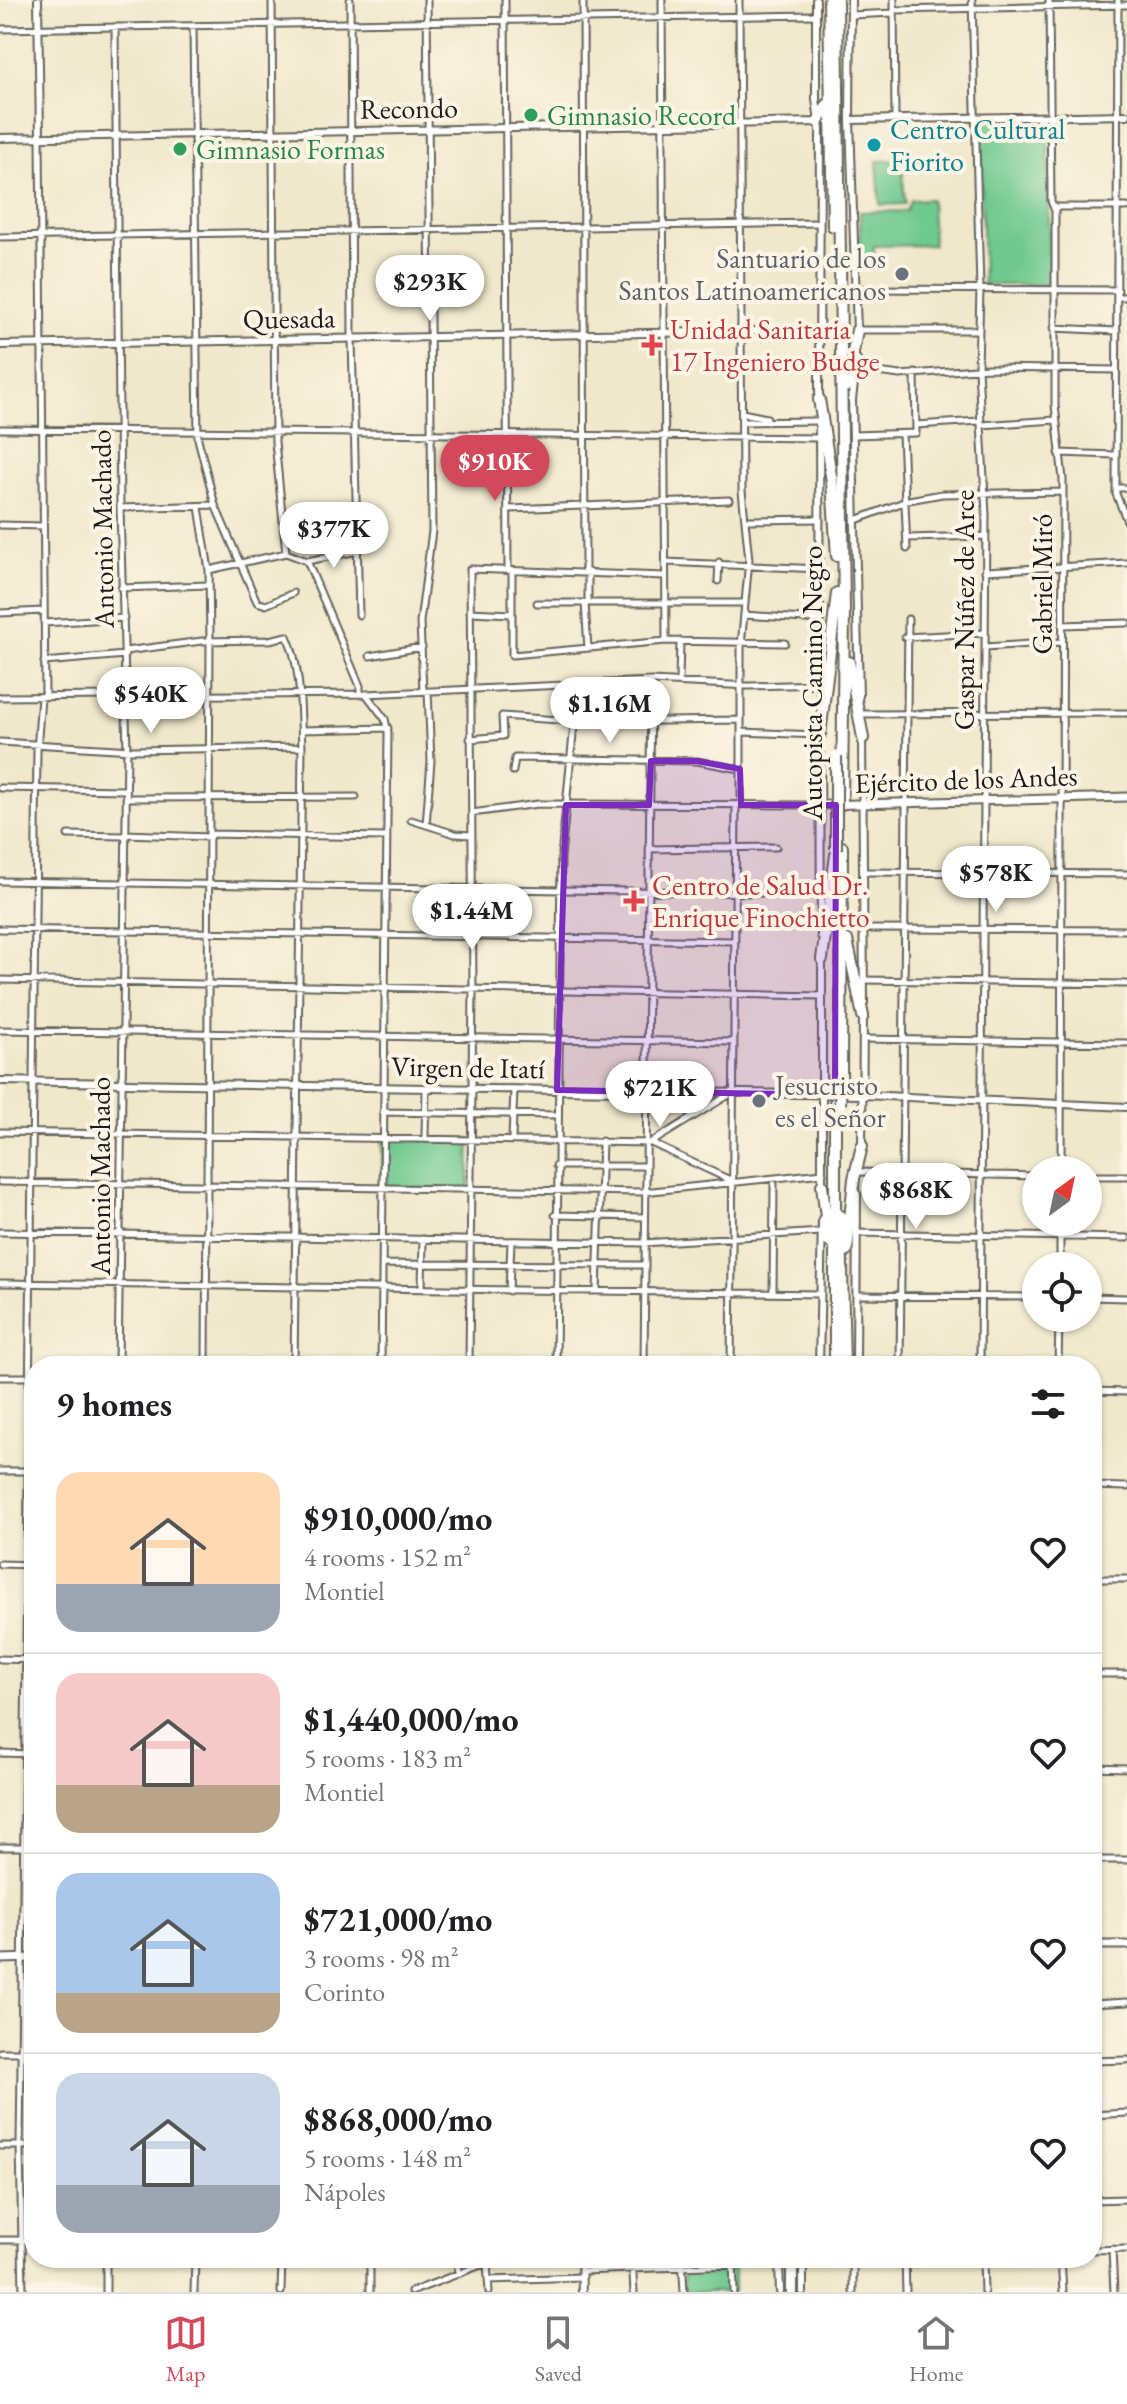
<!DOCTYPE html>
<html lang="en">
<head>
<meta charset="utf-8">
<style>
  body { margin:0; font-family:"EB Garamond",serif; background:#f6f6f6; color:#202124; height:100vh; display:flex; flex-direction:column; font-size:30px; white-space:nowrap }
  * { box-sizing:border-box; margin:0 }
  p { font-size:26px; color:#757577 }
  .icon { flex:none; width:44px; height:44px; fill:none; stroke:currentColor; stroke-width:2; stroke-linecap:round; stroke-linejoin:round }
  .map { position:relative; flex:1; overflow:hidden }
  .drawer { position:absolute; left:24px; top:1356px; width:1078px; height:912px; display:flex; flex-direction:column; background:#fff; border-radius:32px; box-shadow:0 2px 6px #0004 }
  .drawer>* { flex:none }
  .needle { width:52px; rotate:33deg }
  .controls { position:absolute; left:1022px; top:1156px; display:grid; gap:16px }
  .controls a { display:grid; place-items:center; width:80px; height:80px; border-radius:50%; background:#fff; box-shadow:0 2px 6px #0004; font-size:40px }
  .price { position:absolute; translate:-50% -68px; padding:0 18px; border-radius:28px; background:#fff; color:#222; font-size:26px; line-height:52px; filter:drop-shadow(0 2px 4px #0008) }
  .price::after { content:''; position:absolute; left:50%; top:48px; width:24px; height:18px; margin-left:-12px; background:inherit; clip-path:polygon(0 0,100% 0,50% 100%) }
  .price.current { background:#d1495b; color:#fff }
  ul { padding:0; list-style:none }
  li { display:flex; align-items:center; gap:24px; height:200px; padding:0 32px }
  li+li { border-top:2px solid #e0e0e0 }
  li span { display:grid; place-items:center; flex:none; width:224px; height:160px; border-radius:24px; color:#555 }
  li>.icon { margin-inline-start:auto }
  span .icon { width:96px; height:96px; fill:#fffc; stroke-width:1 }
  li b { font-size:34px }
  h2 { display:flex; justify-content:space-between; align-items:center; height:96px; padding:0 32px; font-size:34px }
  .menu { display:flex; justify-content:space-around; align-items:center; height:112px; border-top:2px solid #e0e0e0; background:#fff; font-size:22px; color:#757577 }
  .menu a { display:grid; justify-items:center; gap:4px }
  .menu .current { color:#d1495b }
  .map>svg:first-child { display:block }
</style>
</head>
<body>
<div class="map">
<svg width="1127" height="2292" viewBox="0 0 1127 2292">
  <rect width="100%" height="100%" fill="#fcf5e5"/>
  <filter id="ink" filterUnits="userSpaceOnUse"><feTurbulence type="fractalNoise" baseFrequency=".0125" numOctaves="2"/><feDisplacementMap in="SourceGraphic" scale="16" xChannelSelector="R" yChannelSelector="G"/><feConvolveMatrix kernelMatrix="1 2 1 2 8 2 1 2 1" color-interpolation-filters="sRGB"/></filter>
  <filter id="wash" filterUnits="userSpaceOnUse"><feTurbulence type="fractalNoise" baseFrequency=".006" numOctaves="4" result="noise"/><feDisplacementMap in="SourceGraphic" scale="32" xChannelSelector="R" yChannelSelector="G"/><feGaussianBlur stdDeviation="1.8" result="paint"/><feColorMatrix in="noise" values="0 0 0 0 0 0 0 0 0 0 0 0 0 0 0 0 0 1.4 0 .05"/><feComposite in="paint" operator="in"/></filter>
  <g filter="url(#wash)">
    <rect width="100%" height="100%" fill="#f0e8cb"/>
    <path fill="#70c98f" stroke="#467256" stroke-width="2" d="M1048,121L1050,285H983L980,122Z
      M902,160L905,204L880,205L877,161Z
      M931,199L933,245L874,246V263H860V212L906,211L911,200Z
      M382,1137L470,1139L469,1189L383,1188Z
      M734,2263V2292H684L683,2266Z"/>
  </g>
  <g filter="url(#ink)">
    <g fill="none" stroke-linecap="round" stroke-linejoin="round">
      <defs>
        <path id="minor" d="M272,0L275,442L286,553
          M350,0L352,339L359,615
          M505,0L508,570
          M583,0L585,572
          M662,0L666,641
          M739,0L742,491L749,560L741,646V805
          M894,0L895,119
          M972,0L980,288L978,369L986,515L980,1366
          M1049,0L1051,201L1055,211V405L1063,480L1061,1170
          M1118,0L1116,494L1127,521
          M894,10L1127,5
          M851,15L894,13
          M115,27L120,508L127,750L118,1366
          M193,27L198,439L215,505L257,602L266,605L293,593
          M0,29L816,15
          M40,137L45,696
          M1054,207H1127
          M0,237L818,223
          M858,289L1118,290
          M1118,297H1127
          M1054,328L1117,331
          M857,330H979
          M855,369L900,375L988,368L1116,370
          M742,413L767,418
          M742,422L819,421
          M916,425L980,421
          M981,425L1056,420
          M0,429L819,438
          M902,434L907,549
          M853,435L916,433L915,373
          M1059,453L1115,455
          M1116,488H1127
          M199,507L209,570L210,640L206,1366
          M120,508L215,505
          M510,509L729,500
          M747,520L820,519
          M856,520L909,500L942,494L1063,492
          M0,525L43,526
          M907,538L985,536
          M307,561L360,686V694
          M665,562L820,569
          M209,570L286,553L307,561L358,551
          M512,571V655L666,641L785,643
          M985,571L1127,563
          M718,581L719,562
          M121,588L208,585
          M588,602V572
          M537,603H744
          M585,603L588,648
          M470,612L512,614
          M0,613L44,611
          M744,615L819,620
          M44,623L124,618
          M1062,625L1127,623
          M905,637L985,633
          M985,647L1062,642
          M125,651L202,641L269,640L287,636C302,669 300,711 302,747L294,1366
          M370,656L422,647
          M44,662L125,655
          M679,681L680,641
          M423,691L420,622L432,531L427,0
          M366,694L385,719L388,732L381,1366
          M0,697L366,694L651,681L750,686L820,684
          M860,714L1127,713
          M301,730L388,728
          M741,732L819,735
          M470,739L503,736L502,716L586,722L741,720
          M0,742L132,750L302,747
          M513,771L515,758L697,761L740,769
          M0,788L126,790
          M126,798L356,797
          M472,813L538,804L821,805
          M411,820L455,834L472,835
          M426,825L431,761L428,691
          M125,834L210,837
          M210,834L385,837
          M68,835L125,836
          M649,849L776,847
          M865,872L1127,874
          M0,881L821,894
          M0,929L735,941
          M866,929L1127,930
          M0,980L823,996
          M864,980L1127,984
          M0,1030L733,1042
          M863,1039L1127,1043
          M383,1112L557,1115
          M0,1132L651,1143L730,1180
          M425,1137L426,1088
          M512,1139L514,1089
          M652,1142L732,1093
          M556,1166H644
          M859,1172L1036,1176
          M1088,1176H1127
          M0,1182L643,1192L823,1173
          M555,1215L644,1217
          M0,1232L643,1243L822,1232
          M856,1233L1127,1238
          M383,1264L643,1265
          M1060,1266V1222
          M0,1283L820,1294
          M422,1289L423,1239
          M509,1291L511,1241
          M597,1291L602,1141
          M773,1293L774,1184
          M857,1295L1036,1297
          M1088,1297L1127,1298
          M469,1366L473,989L470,569L665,576
          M556,1366L561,857L578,684
          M644,1366L651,681
          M731,1366L736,805
          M900,1366L908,619
          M1058,1366L1059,1318
          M0,1377H31
          M1092,1391L1127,1392
          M0,1471H34
          M1092,1486L1127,1487
          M0,1564L34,1565
          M1092,1579H1127
          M0,1659L34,1660
          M1092,1674H1127
          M0,1753L34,1754
          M1092,1767L1127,1768
          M0,1847H34
          M1092,1860H1127
          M1092,2004L1127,2002
          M0,2052H34
          M1092,2061L1127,2060
          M1092,2115L1127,2113
          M0,2146H34
          M1092,2200L1127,2199
          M0,2240H34
          M1112,2249L1114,2292
          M1092,2250L1127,2249
          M370,2258V2292
          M457,2258L458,2274
          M632,2258L634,2292
          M682,2258L684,2292
          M733,2258L734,2292
          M905,2258L906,2292
          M983,2258L984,2292
          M1061,2258L1063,2292
          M853,2259V2292
          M803,2261L875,2258
          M487,2263L489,2292
          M582,2271L778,2263
          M488,2280L582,2277
          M23,2292L20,2146L37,751L41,697
          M106,2292V2258
          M194,2292L195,2258
          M281,2292L282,2258
          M411,2292L499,2258"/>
        <path id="tertiary" d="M38,0L40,137
          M816,0V99L820,129L819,400
          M851,0L850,120L857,332
          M850,120L1127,115
          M0,138L818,122
          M0,345L819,330
          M857,359L852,400L859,696
          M819,423L820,696
          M820,735L821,936
          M862,735L864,1003
          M822,959V1188
          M0,1081L863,1095L1127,1107
          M862,1147L863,1015
          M819,1366L822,1219
          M856,1366L857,1194
          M581,2258L582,2292
          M779,2262L780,2292
          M803,2292V2258"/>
        <path id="secondary" d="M821,805L1127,797
          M1092,1945H1127
          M0,1959L34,1958"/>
        <path id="motorway" d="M829,0L833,226
          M837,0L844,611L842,804
          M818,122L827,105
          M847,386L857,330
          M819,399L832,482L837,556
          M849,662L863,738
          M820,735L837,593
          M847,940L863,1016
          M822,959L836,855
          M841,1080L842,847
          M835,1103V1366
          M822,1185L829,1242
          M841,1216L844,1366
          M847,1250L854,1179L862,1146
          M779,2262L782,2258
          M792,2292V2258"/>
      </defs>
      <use href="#minor" stroke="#666359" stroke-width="9"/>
      <use href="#tertiary" stroke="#666359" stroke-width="10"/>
      <use href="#secondary" stroke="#666359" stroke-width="11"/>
      <use href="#motorway" stroke="#666359" stroke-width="14"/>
      <use href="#minor" stroke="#fff" stroke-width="5"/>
      <use href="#tertiary" stroke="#fff" stroke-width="6"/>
      <use href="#secondary" stroke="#fff" stroke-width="7"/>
      <use href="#motorway" stroke="#fff" stroke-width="10"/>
      <defs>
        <path id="motorway-bridge" d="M836,849V756
          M840,1104L841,1080"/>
      </defs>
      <use href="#motorway-bridge" stroke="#666359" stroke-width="14" stroke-linecap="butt"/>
      <use href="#motorway-bridge" stroke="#fff" stroke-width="10"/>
    </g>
  </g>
  <path fill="#7b2cbf" fill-opacity="0.2" stroke="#7b2cbf" stroke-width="6" stroke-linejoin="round" d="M651,761H697L740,769L741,805H836L835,1095L557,1090L566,805H649Z"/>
  <g fill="#2e9e5b" stroke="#fcf5e5" stroke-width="3">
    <circle cx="531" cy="115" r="8"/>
    <circle cx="180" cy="149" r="8"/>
  </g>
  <circle fill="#0f9aa8" stroke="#fcf5e5" stroke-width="3" cx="874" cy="145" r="8"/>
  <g fill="#6b7280" stroke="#fcf5e5" stroke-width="3">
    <circle cx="902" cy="274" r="8"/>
    <circle cx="759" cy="1101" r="8"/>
  </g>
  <g fill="#e0444e" stroke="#fcf5e5" stroke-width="3">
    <path d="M648 333h8v8h8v8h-8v8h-8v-8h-8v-8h8z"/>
    <path d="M630 889h8v8h8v8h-8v8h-8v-8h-8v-8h8z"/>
  </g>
  <g text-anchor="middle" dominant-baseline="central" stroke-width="8" stroke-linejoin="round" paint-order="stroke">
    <g font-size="28" fill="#1c1c1c" stroke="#fcf5e5">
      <text transform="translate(409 108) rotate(-1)">Recondo</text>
      <text transform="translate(289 318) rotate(-1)">Quesada</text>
      <text transform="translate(102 529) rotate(-91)">Antonio Machado</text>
      <text transform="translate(1042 584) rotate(-90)">Gabriel Miró</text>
      <text transform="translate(964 610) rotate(-90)">Gaspar Núñez de Arce</text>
      <text transform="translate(812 683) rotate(-90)">Autopista Camino Negro</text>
      <text transform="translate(966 779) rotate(-2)">Ejército de los Andes</text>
      <text transform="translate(468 1067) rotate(1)">Virgen de Itatí</text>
      <text transform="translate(100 1176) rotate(-90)">Antonio Machado</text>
    </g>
    <g font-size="28" fill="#27864d" stroke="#fcf5e5" text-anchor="start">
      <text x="547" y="115">Gimnasio Record</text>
      <text x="196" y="149">Gimnasio Formas</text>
    </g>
    <g font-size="28" fill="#0d838f" stroke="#fcf5e5" text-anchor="start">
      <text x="890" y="129">Centro Cultural<tspan x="890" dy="32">Fiorito</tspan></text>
    </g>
    <g font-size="28" fill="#5b616d" stroke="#fcf5e5" text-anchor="end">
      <text x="886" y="258">Santuario de los<tspan x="886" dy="32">Santos Latinoamericanos</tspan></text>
      <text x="775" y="1085" text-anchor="start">Jesucristo<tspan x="775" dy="32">es el Señor</tspan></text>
    </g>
    <g font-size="28" fill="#be3a42" stroke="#fcf5e5" text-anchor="start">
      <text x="670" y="329">Unidad Sanitaria<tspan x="670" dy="32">17 Ingeniero Budge</tspan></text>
      <text x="652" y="885">Centro de Salud Dr.<tspan x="652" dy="32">Enrique Finochietto</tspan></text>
    </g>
  </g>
</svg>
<div class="controls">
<a><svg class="needle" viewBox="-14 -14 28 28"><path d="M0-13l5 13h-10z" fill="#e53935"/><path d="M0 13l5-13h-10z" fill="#757577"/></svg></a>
<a><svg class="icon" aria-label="locate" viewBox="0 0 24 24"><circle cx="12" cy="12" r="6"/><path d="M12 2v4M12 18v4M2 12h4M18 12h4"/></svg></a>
</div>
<b class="price" style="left:430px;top:323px">$293K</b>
<b class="price current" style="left:495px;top:503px">$910K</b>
<b class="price" style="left:334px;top:570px">$377K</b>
<b class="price" style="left:151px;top:735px">$540K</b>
<b class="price" style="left:610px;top:745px">$1.16M</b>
<b class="price" style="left:996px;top:914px">$578K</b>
<b class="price" style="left:472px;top:952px">$1.44M</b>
<b class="price" style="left:660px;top:1129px">$721K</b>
<b class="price" style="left:916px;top:1231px">$868K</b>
<section class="drawer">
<h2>9 homes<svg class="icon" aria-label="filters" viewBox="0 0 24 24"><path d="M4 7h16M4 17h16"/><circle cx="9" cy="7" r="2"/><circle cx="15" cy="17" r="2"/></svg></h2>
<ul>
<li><span style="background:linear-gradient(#ffd9b3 70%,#9aa5b1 0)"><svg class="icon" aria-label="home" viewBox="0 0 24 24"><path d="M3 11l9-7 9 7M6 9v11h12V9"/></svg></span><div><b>$910,000/mo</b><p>4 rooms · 152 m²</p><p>Montiel</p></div><svg class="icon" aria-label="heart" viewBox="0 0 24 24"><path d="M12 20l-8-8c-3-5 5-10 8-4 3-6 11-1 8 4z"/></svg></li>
<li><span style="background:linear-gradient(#f6c9c9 70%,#b9a48a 0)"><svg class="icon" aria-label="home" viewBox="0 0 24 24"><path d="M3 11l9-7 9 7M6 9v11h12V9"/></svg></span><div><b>$1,440,000/mo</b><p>5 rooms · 183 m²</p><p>Montiel</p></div><svg class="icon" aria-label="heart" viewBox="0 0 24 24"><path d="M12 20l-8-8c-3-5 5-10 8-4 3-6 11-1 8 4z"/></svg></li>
<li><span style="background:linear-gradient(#a9c7e8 75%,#b9a48a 0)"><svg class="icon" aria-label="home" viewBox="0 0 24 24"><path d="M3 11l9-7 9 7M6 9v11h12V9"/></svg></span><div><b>$721,000/mo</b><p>3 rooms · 98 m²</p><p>Corinto</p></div><svg class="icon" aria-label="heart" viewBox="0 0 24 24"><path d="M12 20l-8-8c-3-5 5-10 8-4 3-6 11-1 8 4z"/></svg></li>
<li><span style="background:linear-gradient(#c9d6e8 70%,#9aa5b1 0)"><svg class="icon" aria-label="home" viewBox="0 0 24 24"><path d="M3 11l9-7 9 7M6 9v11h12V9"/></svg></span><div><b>$868,000/mo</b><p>5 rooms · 148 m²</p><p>Nápoles</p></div><svg class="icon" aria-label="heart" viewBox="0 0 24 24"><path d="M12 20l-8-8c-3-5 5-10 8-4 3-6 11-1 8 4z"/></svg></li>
</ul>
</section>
</div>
<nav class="menu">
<a class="current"><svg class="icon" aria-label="map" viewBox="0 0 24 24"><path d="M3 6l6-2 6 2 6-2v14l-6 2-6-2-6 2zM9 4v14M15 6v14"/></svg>Map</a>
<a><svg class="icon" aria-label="saved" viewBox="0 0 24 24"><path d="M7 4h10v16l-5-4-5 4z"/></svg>Saved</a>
<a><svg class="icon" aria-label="home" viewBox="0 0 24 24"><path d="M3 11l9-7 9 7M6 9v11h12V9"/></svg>Home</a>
</nav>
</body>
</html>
